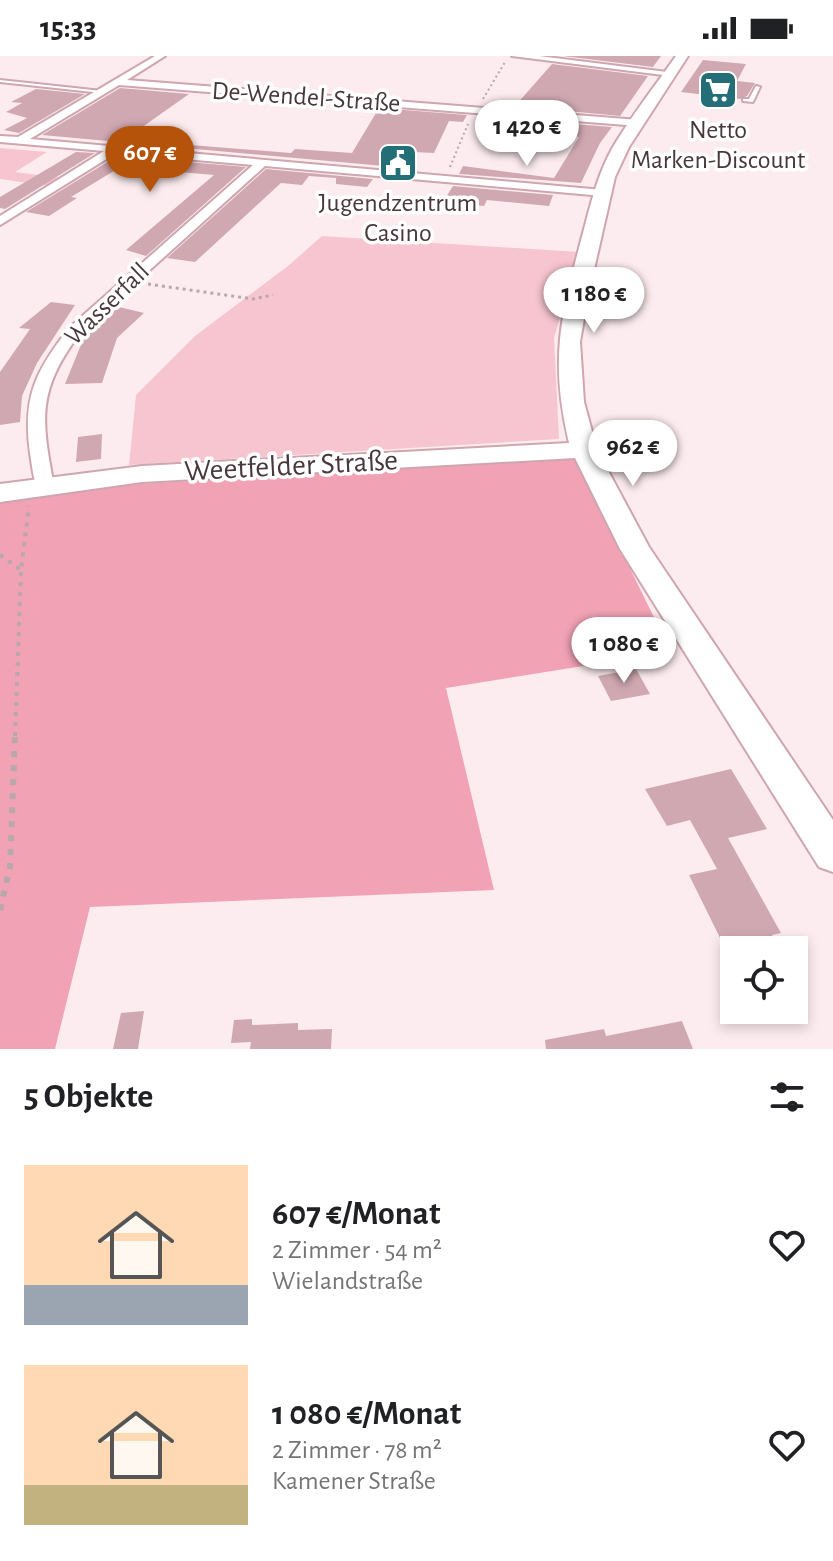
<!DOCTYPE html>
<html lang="de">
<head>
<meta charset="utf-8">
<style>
  body { margin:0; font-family:"Alegreya Sans",sans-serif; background:#f6f6f6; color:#202124; height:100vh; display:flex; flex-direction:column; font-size:30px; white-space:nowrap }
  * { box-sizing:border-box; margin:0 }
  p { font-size:26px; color:#757577 }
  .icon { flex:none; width:44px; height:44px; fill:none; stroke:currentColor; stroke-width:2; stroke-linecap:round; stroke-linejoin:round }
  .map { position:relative; height:993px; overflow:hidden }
  .panel { display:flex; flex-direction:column; background:#fff; flex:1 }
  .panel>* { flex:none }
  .fabs { position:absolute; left:720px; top:880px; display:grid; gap:16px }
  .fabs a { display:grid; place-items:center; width:88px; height:88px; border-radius:0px; background:#fff; box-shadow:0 4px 12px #0003; font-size:40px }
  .price { position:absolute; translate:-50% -68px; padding:0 18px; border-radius:28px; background:#fff; color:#222; font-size:26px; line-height:52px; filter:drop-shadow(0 2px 4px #0008) }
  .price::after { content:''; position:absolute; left:50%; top:48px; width:24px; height:18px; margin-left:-12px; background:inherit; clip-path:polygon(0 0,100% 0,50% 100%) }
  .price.selected { background:#b45309; color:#fff }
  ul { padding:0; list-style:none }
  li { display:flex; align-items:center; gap:24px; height:200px; padding:0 24px }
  li span { display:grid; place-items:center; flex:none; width:224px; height:160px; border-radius:0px; color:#555 }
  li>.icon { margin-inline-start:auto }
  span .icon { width:96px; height:96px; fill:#fffc; stroke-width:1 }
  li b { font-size:34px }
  h2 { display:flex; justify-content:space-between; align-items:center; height:96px; padding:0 24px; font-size:34px }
  .status { display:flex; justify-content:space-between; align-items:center; height:56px; padding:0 40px; background:#fff; direction:ltr }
  .status svg { height:22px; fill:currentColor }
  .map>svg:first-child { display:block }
</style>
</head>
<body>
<div class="status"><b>15:33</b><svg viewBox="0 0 49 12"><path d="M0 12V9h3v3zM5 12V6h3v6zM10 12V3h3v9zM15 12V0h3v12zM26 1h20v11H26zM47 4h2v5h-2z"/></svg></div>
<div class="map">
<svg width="833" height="993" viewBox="0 0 833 993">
  <rect width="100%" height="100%" fill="#fdecef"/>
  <path fill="#f7c5d0" d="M0,92L47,96L15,116L61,122L49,130L0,123Z
    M322,180L579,196L554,282L559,383L129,409L136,339L195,280L288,210Z"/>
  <path fill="#f1a2b5" d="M582,400L618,488L671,596L446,632L494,834L90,851L55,993H0V447L108,430Z"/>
  <path fill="#d0a8b1" d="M563,0H661L653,11Z
    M703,4L746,8L737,25L755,27L747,40L740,43L681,36Z
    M552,8L648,20L620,60L515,50Z
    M120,32L189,38L131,79L156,83L153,86L291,97L295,93L352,97L379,52L467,59L463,66L449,65L434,97L413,96L406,112L42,79Z
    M36,33L85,38L19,77L4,74L27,62L6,56L22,47L11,46Z
    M561,67L612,71L600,87L581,127L459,118L463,110L554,122L579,81L552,77Z
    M76,96L95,97L5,153L0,152V141Z
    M117,100L246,111L146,200L126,194L214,119L134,112L117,113L71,141L77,142L49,160L26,156Z
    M266,113L373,123L367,131L336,128V122L309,120L302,129L281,127L195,206L167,202Z
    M453,130L553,139L549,150L487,144L484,150L464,148L467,143L446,141Z
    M51,246L75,249L37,307L22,340L20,366L0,369V316L30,273L19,272Z
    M115,250L144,257L117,282L102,327L65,328L87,274Z
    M102,378L101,403L76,406L78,381Z
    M636,613L650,638L611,645L598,620Z
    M731,713L767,773L728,782L781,877L772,879L780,894H726L689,819L717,813L690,764L667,770L645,733Z
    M144,955L138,993H113L121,957Z
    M252,963V969L298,967V974L332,973L331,993H250L251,986L231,987L234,964Z
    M682,965L693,993H546L545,984L604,973L606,980Z"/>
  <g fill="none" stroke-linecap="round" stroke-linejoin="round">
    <defs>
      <path id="lane" d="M0,24L102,35L104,36L102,37L0,26Z
        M756,30L760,31L753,46L743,45V43H749Z"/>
      <path id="street" d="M155,0H165L127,24L639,64L644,67L639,70L119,29L30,83L603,134L609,137L603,140L265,110L80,277C37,335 41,362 54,430L52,434H38C33,423 32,409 30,397C22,341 36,314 70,271L253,109L116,97L0,169V160L104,95L0,86V80L18,81Z
        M512,0H539L675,17L671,20Z"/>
      <path id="secondary" d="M676,0H688L629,91L615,121L588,240L580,286L584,346L597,394L649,491L833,764V816L819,811L620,493L575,402L142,426L0,446V428L142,410L569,387C549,302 561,259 583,177C591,147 598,117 613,91C632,59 655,30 676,0Z"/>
    </defs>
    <use href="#lane" stroke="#cea6af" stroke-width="4"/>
    <use href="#street" stroke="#cea6af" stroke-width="4"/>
    <use href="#secondary" stroke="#cea6af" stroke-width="4"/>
    <path stroke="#b9a8ab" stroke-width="2" stroke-dasharray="2 3" stroke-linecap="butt" d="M483,43L505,6
      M450,111L468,68"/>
    <path stroke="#b9a8ab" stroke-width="3" stroke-dasharray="3 4" stroke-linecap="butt" d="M148,228L253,243L273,239"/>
    <path stroke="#b9a8ab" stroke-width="4" stroke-dasharray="4 6" stroke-linecap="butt" d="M0,499L21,514
      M15,680L21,514L29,450"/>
    <path stroke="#b9a8ab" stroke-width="6" stroke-dasharray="6 8" stroke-linecap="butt" d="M0,854L10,811L15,678"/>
    <use href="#lane" fill="#fff" fill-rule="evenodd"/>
    <use href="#street" fill="#fff" fill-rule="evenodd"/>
    <use href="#secondary" fill="#fff" fill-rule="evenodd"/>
  </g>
  <defs>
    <symbol id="supermarket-square" viewBox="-11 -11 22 22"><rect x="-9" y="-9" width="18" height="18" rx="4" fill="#246e78" stroke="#fff"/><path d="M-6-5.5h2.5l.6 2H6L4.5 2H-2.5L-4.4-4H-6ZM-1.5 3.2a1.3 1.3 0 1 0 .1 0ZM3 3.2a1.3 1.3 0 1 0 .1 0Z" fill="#fff"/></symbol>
    <symbol id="civic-square" viewBox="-11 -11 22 22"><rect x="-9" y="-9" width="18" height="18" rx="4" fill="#246e78" stroke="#fff"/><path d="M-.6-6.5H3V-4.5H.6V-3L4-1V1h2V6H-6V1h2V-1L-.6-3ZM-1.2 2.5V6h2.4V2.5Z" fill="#fff"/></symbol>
  </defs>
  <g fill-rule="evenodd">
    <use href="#supermarket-square" x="696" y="12" width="44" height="44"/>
    <use href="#civic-square" x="376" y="85" width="44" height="44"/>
  </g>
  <g text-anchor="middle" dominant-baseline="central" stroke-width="7" stroke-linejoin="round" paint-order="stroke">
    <g font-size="26" fill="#48383b" stroke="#fff">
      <text transform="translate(306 41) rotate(4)">De-Wendel-Straße</text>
      <text transform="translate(107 248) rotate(-44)">Wasserfall</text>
    </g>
    <g font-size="26" fill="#48383b" stroke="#fff">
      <text x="718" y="74">Netto<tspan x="718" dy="30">Marken-Discount</tspan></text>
      <text x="398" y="147">Jugendzentrum<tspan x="398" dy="30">Casino</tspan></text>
    </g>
    <g font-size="30" fill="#48383b" stroke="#fff">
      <text transform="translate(291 410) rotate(-3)">Weetfelder Straße</text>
    </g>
  </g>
</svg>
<div class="fabs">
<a><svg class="icon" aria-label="locate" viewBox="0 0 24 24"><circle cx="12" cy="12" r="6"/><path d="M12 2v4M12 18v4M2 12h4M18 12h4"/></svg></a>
</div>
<b class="price" style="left:527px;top:112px">1 420 €</b>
<b class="price selected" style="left:150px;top:138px">607 €</b>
<b class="price" style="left:594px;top:279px">1 180 €</b>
<b class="price" style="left:633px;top:432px">962 €</b>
<b class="price" style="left:624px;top:629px">1 080 €</b>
</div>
<section class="panel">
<h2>5 Objekte<svg class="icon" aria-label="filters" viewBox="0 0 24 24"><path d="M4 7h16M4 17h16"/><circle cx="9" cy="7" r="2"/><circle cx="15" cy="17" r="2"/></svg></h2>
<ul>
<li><span style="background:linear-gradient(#ffd9b3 75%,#9aa5b1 0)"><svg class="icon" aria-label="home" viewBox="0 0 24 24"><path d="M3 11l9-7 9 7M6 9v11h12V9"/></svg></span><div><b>607 €/Monat</b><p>2 Zimmer · 54 m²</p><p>Wielandstraße</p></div><svg class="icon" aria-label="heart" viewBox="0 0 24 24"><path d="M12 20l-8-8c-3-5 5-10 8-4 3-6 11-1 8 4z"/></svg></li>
<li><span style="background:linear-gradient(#ffd9b3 75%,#c2b280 0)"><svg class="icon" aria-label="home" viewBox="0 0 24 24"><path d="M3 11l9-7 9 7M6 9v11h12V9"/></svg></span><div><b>1 080 €/Monat</b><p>2 Zimmer · 78 m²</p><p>Kamener Straße</p></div><svg class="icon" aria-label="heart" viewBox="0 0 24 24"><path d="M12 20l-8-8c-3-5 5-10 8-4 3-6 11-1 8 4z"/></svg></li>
</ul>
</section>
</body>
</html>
